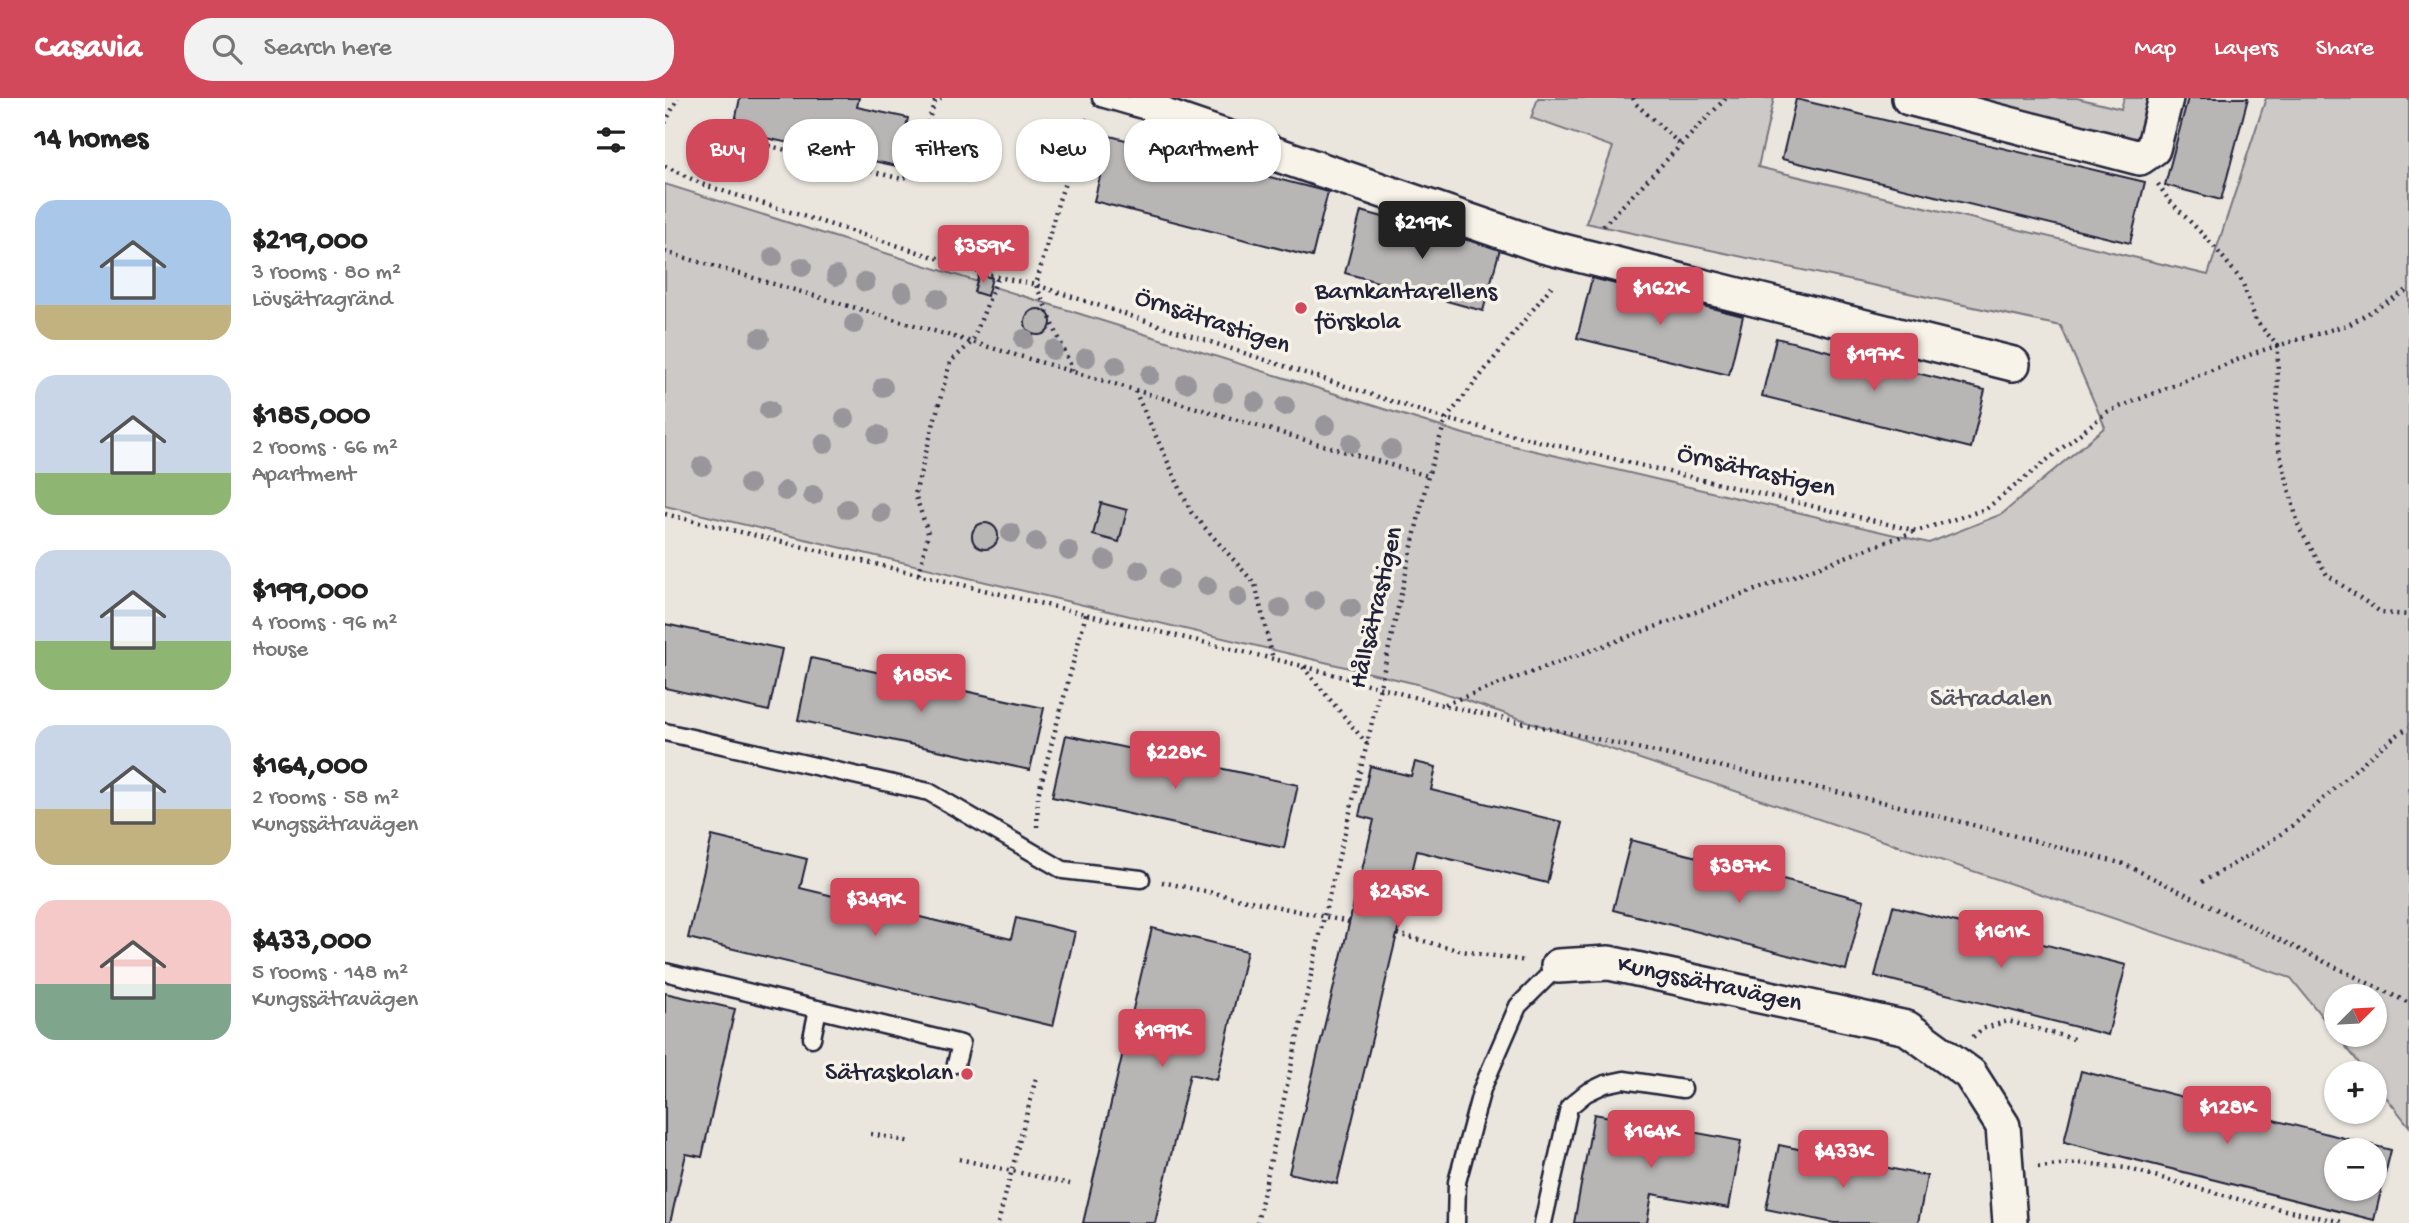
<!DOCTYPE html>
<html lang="en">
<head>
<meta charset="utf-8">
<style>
  body { margin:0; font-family:"Gochi Hand",sans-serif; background:#f2f2f2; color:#222; height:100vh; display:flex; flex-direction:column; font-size:26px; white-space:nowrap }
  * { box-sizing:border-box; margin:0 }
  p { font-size:23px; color:#767676 }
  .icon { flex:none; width:38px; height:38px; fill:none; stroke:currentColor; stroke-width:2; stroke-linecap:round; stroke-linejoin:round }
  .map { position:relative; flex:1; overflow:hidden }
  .details { display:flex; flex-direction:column; background:#fff; width:665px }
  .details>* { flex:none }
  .guide { position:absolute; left:21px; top:21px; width:665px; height:63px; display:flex; gap:14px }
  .needle { width:46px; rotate:66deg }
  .controls { position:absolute; left:1659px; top:886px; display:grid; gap:14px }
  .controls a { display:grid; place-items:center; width:63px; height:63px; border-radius:50%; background:#fff; box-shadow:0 2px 5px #0004; font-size:35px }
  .price { position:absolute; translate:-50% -60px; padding:0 16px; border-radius:7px; background:#d1495b; color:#fff; font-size:23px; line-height:46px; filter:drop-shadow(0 2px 4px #0008) }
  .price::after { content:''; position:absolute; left:50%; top:42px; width:21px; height:16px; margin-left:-10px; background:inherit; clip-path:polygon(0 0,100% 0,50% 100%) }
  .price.on { background:#222; color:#fff }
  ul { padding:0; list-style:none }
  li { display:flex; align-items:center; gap:21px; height:175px; padding:0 35px }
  li span { display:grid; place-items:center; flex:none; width:196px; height:140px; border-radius:21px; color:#555 }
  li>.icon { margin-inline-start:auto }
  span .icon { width:84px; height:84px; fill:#fffc; stroke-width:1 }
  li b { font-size:30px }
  h2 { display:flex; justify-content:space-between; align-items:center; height:84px; padding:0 35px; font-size:30px }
  .pill { padding:0 24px; border-radius:28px; background:#fff; box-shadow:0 2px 5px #0004; font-size:24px; line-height:63px }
  .pill.on { background:#d1495b; color:#fff }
  header { display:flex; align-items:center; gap:42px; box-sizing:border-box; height:98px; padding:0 35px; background:#d1495b; color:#fff }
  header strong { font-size:33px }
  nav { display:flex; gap:38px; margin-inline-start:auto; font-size:24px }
  .search { width:490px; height:63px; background:#f2f2f2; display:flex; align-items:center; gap:18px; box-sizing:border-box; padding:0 24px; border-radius:28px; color:#767676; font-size:26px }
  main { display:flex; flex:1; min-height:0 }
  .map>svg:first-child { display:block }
</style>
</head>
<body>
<header>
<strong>Casavia</strong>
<div class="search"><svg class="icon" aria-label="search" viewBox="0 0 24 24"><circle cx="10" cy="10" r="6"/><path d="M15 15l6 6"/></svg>Search here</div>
<nav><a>Map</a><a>Layers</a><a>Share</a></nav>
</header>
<main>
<section class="details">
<h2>14 homes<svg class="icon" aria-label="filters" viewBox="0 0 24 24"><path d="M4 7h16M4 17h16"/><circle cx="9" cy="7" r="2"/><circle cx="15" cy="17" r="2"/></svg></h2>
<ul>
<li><span style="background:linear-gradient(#a9c7e8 75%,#c2b280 0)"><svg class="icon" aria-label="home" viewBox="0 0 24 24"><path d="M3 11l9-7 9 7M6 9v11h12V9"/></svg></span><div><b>$219,000</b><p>3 rooms · 80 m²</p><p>Lövsätragränd</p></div></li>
<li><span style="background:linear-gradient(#c9d6e8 70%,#8fb573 0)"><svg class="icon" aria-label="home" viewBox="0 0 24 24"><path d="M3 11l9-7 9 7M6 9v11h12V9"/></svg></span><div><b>$185,000</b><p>2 rooms · 66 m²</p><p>Apartment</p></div></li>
<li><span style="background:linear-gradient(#c9d6e8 65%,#8fb573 0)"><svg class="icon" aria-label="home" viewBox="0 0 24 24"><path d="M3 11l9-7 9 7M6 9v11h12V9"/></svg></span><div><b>$199,000</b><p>4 rooms · 96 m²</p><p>House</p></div></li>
<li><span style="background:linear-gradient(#c9d6e8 60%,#c2b280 0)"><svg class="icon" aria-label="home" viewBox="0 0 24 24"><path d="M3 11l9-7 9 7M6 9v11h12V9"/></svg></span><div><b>$164,000</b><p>2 rooms · 58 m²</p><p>Kungssätravägen</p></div></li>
<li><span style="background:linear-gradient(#f6c9c9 60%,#7fa58c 0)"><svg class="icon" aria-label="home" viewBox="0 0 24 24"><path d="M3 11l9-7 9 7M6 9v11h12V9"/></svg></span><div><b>$433,000</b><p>5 rooms · 148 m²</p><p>Kungssätravägen</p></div></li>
</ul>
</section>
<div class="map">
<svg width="1744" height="1125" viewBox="0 0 1744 1125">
  <rect width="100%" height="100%" fill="#eae6de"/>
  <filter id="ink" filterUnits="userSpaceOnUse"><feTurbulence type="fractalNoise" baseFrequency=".0143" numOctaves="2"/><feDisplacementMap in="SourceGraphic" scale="14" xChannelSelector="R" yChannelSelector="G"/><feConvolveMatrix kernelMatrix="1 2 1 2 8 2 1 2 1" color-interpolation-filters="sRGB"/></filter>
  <g filter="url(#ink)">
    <path fill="#cdc9c6" stroke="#787680" stroke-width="2" fill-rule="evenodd" d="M873,0H1109L1093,69L1543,177L1601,0H1744V1028L1710,985V975H1702L1626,880L752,586L0,408V86L802,337L1264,445L1337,416L1440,329L1396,228L921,125L948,49L866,20ZM1671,898H1710V936H1671Z
      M1316,0H1412L1456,11L1459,0H1496L1476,38L1464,43L1313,9Z"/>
    <path fill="#b8b6b5" stroke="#22223b" stroke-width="2" fill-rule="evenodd" d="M75,0H194L192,9L243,20L232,68L68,33Z
      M1523,0H1583L1556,102L1500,87Z
      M1131,1L1480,84L1465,145L1117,61Z
      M445,38L663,94L647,159L429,103Z
      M696,113L835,151L818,213L680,175Z
      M314,176L327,180L322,198L309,194Z
      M927,180L1078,218L1064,277L912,240Z
      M360 224a13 13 0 1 1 26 0a13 13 0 1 1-26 0Z
      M1111,240L1320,292L1306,350L1097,298Z
      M436,405L462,412L454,444L428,437Z
      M307 438a13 13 0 1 1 26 0a13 13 0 1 1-26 0Z
      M0,526L117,551L104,613L0,590Z
      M146,560L379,610L365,672L133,622Z
      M401,637L633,687L619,750L387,699Z
      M750,664L771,669L766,692L897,724L882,785L752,753L672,1086L624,1075L709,722L694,718L705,668L746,678Z
      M47,738L142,761L135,790L346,841L351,820L410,834L388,928L23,840Z
      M966,742L1199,802L1181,872L948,812Z
      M1228,808L1461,867L1443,937L1210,878Z
      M487,830L582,853L552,982L525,976L490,1125H418Z
      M0,895L70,911L37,1059L21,1056L5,1125H0Z
      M1416,973L1726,1052L1709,1122L1399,1044ZM1671,1052H1710V1090H1671Z
      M929,1016L1076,1043L1064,1110L987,1096L982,1125H909Z
      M1114,1047L1262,1078L1253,1125H1169L1101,1111Z"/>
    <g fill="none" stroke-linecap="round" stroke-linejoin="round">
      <defs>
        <path id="lane" d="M436,0L488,15
          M0,634L264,694L398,772L476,781
          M0,874L296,946L291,966
          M147,940L153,911
          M791,1125L792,1084L817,991L853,908L893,868
          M878,1125L904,1009L921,995L940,986L959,982L1018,991"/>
        <g id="street">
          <path d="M481,0L497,17L878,148L1348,266"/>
          <path d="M1244,0L1475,60L1488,51L1501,0"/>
          <path id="s1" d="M893,868L944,865L1242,930L1305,976L1338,1028L1345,1125"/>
        </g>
      </defs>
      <use href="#lane" stroke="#22223b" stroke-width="21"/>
      <use href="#street" stroke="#22223b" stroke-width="38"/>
      <path stroke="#22223b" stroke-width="4.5" stroke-dasharray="2 5" stroke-linecap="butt" d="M968,0L971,6L1016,47
        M0,25L13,0
        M97,46L237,81L250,74L261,30L270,3L276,0
        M0,68L39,87L333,179L371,187L781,321L1252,433L1321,411L1442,314L1592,254L1685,226L1744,191
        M1493,86L1503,101L1547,146L1577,183L1591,223L1613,248L1612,344L1634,430L1662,477L1717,515L1744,517
        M938,128L1061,0
        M0,154L763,378
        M408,273L371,187L393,105L423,18
        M470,293L526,414L590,486L608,561
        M0,416L638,568L777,607L1226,706L1459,766L1744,905
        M254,476L263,435L250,396L285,264L307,244L333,179
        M638,569L702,646
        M780,606L1251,433
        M372,729L373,697L421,516
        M497,784L684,824
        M1537,784C1571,765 1603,747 1633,723C1670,692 1703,656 1744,629
        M732,836L797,853L861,863
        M1308,939L1317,931L1343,923L1409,941
        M206,1036L246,1044
        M294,1061L405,1086
        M1373,1069L1417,1065L1461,1070L1587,1105L1677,1124
        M333,1125L371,980
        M592,1125L659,818L702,646L763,378L781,321L889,185"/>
      <use href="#lane" stroke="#f7f3e8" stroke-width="16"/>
      <use href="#street" stroke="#f7f3e8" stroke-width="33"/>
    </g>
    <g fill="#98969b">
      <circle cx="108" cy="159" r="10"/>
      <circle cx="137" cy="169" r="10"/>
      <circle cx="171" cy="178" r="10"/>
      <circle cx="200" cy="184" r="10"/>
      <circle cx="238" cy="194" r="10"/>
      <circle cx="273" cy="201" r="10"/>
      <circle cx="189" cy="226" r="10"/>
      <circle cx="95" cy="240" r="10"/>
      <circle cx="359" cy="241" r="10"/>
      <circle cx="388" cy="252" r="10"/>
      <circle cx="421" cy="260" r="10"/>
      <circle cx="451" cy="268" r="10"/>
      <circle cx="485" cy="277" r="10"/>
      <circle cx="521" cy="285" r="10"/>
      <circle cx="218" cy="289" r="10"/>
      <circle cx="558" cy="295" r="10"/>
      <circle cx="590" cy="304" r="10"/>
      <circle cx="620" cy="308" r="10"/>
      <circle cx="104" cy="312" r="10"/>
      <circle cx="180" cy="320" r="10"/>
      <circle cx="661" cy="327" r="10"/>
      <circle cx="213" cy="337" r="10"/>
      <circle cx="686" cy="345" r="10"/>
      <circle cx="159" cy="346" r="10"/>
      <circle cx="726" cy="352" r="10"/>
      <circle cx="37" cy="368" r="10"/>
      <circle cx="84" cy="386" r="10"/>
      <circle cx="120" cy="393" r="10"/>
      <circle cx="148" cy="397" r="10"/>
      <circle cx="182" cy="411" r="10"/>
      <circle cx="216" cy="415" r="10"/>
      <circle cx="346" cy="435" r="10"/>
      <circle cx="371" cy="444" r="10"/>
      <circle cx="404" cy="453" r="10"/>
      <circle cx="440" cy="462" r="10"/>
      <circle cx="474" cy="472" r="10"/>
      <circle cx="504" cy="481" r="10"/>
      <circle cx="542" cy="488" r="10"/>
      <circle cx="573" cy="499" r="10"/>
      <circle cx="650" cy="502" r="10"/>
      <circle cx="615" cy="510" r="10"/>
      <circle cx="686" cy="510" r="10"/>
    </g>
  </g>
  <g fill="#d1495b" stroke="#f7f3e8" stroke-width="2.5">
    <circle cx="636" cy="210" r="7"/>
    <circle cx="302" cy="976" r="7"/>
  </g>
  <g text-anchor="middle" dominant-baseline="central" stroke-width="7" stroke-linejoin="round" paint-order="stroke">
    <g font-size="26" fill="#22223b" stroke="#f7f3e8" text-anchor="start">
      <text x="650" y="195">Barnkantarellens<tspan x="650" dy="30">förskola</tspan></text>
      <text x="288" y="976" text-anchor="end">Sätraskolan</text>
    </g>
    <g font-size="26" fill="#22223b" stroke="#f7f3e8">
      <text transform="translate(547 225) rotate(18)">Örnsätrastigen</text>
      <text transform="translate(1091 375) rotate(13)">Örnsätrastigen</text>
      <text transform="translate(713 510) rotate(-77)">Hållsätrastigen</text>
      <text stroke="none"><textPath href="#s1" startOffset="154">Kungssätravägen</textPath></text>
    </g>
    <g font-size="26" fill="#555465" stroke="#f7f3e8">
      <text x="1326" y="602">Sätradalen</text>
    </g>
  </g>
</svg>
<div class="controls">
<a><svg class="needle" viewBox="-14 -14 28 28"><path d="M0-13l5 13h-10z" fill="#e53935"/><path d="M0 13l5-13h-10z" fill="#767676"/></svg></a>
<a>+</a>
<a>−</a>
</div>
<b class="price on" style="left:757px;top:163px">$219K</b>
<b class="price" style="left:318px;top:187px">$359K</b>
<b class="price" style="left:995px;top:229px">$162K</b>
<b class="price" style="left:1209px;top:295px">$197K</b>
<b class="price" style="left:256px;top:616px">$185K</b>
<b class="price" style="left:510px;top:693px">$228K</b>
<b class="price" style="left:1074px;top:807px">$387K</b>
<b class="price" style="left:733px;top:832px">$245K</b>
<b class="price" style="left:210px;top:840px">$349K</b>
<b class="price" style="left:1336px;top:872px">$161K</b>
<b class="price" style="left:497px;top:971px">$199K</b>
<b class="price" style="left:1562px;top:1048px">$128K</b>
<b class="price" style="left:986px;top:1072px">$164K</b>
<b class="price" style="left:1178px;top:1092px">$433K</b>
<div class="guide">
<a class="pill on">Buy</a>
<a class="pill">Rent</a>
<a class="pill">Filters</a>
<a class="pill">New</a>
<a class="pill">Apartment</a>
</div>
</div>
</main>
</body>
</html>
